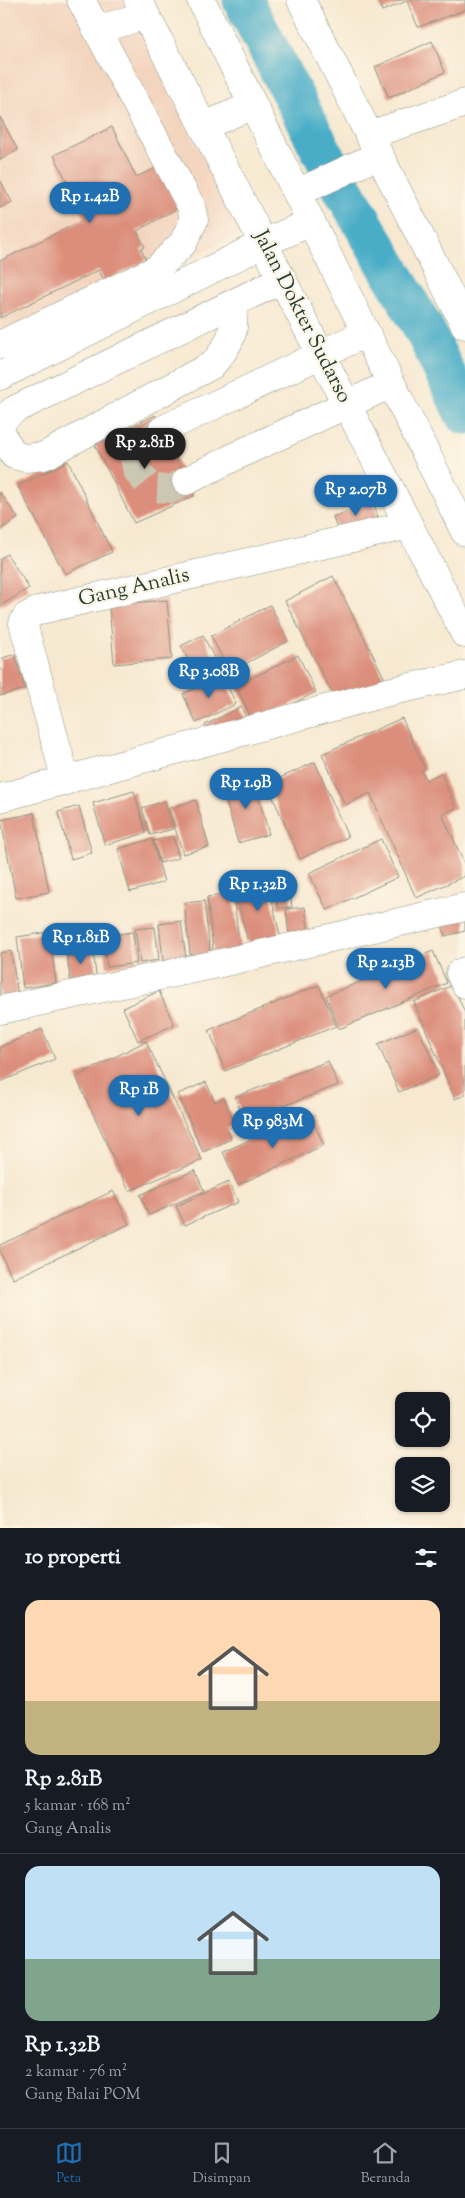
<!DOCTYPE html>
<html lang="id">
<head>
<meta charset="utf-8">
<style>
  body { margin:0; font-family:"Sorts Mill Goudy",serif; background:#242831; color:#f1f3f6; height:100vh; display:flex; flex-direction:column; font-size:19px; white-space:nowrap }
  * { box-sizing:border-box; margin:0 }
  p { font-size:16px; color:#9ea1a6 }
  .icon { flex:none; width:28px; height:28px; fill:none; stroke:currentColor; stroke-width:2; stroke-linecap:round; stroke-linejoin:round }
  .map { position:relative; height:1528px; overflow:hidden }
  .panel { display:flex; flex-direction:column; background:#171b24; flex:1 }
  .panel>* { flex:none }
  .controls { position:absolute; left:395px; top:1392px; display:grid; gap:10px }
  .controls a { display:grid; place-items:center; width:55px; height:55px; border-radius:10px; background:#171b24; box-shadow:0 1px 4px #0004; font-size:25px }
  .price { position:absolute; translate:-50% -42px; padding:0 11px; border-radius:18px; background:#1f6fb2; color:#fff; font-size:16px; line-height:32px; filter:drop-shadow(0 1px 2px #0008) }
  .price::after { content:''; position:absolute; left:50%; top:30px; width:15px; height:11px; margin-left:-8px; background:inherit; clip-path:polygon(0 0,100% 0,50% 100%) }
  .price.on { background:#222; color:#fff }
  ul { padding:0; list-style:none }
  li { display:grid; align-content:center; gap:10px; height:265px; padding:0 25px }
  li+li { border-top:1px solid #363941 }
  li span { display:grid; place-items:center; height:155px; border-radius:15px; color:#555 }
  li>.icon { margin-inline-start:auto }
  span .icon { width:90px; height:90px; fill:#fffc; stroke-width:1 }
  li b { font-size:21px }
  h2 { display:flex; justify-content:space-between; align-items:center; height:60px; padding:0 25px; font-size:21px }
  .menu { display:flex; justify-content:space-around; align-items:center; height:70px; border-top:1px solid #363941; background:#171b24; font-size:14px; color:#9ea1a6 }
  .menu a { display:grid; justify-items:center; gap:2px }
  .menu .on { color:#1f6fb2 }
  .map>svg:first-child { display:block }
</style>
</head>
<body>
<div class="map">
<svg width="465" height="1528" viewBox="0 0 465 1528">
  <rect width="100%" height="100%" fill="#fcf5e5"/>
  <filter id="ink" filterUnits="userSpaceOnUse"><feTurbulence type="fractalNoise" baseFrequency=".02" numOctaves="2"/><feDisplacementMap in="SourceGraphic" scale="10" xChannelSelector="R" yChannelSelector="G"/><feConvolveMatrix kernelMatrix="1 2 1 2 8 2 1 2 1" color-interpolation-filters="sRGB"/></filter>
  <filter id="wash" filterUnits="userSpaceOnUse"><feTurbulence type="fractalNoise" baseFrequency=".0096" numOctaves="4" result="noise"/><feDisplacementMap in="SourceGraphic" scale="20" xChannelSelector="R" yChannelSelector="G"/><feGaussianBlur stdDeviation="1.12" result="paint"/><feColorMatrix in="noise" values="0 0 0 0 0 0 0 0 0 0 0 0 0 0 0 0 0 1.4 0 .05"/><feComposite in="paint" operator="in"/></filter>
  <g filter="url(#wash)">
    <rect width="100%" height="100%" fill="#f7e9d1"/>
    <path fill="#f3d4be" d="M0,0H123L241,233L0,352Z"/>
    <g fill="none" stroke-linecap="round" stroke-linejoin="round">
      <path stroke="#48adc7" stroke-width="41" d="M243,0L328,163L424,329L465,414"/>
    </g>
    <g id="blocks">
      <path fill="#dc8e7b" d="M378,0H465V10L418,27L407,1L382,11Z
        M432,41L445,72L389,98L375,67Z
        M0,117L18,150L0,160Z
        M112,127L136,177L158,167L178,208L137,231L145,247L141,249L146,260L104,281L99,270L0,318V261L85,219L54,155Z
        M0,180L12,202L0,208Z
        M155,415L194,496L134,523L95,445Z
        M68,461L112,552L65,574L18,486Z
        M0,492L18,518L0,530Z
        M373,502L378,517L338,532L333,517Z
        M7,554L29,588L0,606V559Z
        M333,576L385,679L337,703L285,601Z
        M167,600L172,659L114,664L109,605Z
        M270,605L288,641L230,672L211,636Z
        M203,635L218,666L198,677L181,646Z
        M15,654L25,689L0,696V659Z
        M298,655L316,692L254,723L236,686Z
        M223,676L236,704L196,723L183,694Z
        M241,707L248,722L212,740L205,725Z
        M402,718L425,769L422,771L426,780L441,773L456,808L442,814L465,865V876L416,898L370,793L345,805L322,754Z
        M315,762L348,837L300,859L267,784Z
        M253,778L269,834L238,843L222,787Z
        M134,791L146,833L105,845L93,803Z
        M196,800L209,847L183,854L169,808Z
        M165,801L173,829L150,835L142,808Z
        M79,806L92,853L71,859L58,812Z
        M34,813L49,892L16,898L1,820Z
        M173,836L179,858L160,863L153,841Z
        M152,839L164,882L130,892L118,849Z
        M381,839L398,877L327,910L309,873Z
        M288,876L292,907L278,908L274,878Z
        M268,881L280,936L248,943L235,889Z
        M233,894L241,955L214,958L207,897Z
        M204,901L211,959L191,961L184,903Z
        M305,907L310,941L290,943L286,909Z
        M465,910V931L445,936L440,916Z
        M181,921L187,966L164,969L159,924Z
        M155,927L159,960L140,963L135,929Z
        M49,932L56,983L23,988L17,937Z
        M133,932L137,963L107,967L103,936Z
        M92,944L97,982L71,986L66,947Z
        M11,951L18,996L0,999V953Z
        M433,951L447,983L339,1029L326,996Z
        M319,985L336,1026L225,1071L209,1030Z
        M453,985L465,1013V1095L455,1099L414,1002Z
        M159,991L174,1025L138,1041L123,1008Z
        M418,1027L439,1075L399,1092L378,1044Z
        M42,1029L55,1059L0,1082V1047Z
        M146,1041L202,1160L129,1191L76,1077Z
        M328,1061L338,1085L244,1121L235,1097Z
        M206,1082L215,1102L224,1098L235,1125L227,1129L231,1139L203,1152L178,1094Z
        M309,1113L324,1145L238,1185L223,1152Z
        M195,1170L204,1191L149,1215L140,1195Z
        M229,1182L238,1202L185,1225L176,1206Z
        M113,1191L129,1224L13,1279L0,1252V1245Z"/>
    </g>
  </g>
  <g filter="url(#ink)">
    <use href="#blocks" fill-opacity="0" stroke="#8b9382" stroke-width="1"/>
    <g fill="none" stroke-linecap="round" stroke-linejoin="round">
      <path stroke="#ccc7b2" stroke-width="28" stroke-dasharray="28 14" stroke-linecap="butt" d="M162,430L141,443L133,454L137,471L151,488L171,489L186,481"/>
      <defs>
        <path id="minor" d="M138,0L465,634
          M201,0L465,532
          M301,0L465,325
          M97,30L146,15
          M204,126L253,105
          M369,135L465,103
          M297,193L379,155
          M232,304C237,331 230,345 212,365L44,456L25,458L14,455L1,434V421L14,410L283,279
          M0,345L157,269L183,243L194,220L191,206L81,0
          M0,376L264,243L311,222
          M162,430L366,333
          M186,481L246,451L391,384
          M66,781L23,623L27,616L40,610L409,525
          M0,798L388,692L465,675
          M465,971L460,973L465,984
          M0,1010L221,963L465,907"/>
      </defs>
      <use href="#minor" stroke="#8b9382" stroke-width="29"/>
      <use href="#minor" stroke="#fff" stroke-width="28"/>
    </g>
  </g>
  <g text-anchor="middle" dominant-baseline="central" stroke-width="4.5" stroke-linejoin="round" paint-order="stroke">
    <g font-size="21" fill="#1f3d34" stroke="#fcf5e5">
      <text transform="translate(302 317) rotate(63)">Jalan Dokter Sudarso</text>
      <text transform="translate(134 588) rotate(-13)">Gang Analis</text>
    </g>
  </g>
</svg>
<div class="controls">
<a><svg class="icon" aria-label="locate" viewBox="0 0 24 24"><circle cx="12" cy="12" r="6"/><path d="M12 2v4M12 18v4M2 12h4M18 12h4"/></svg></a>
<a><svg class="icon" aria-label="layers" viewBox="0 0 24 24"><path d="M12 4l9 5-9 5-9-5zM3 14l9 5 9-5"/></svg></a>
</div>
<b class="price" style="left:90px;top:224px">Rp 1.42B</b>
<b class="price on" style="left:145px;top:470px">Rp 2.81B</b>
<b class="price" style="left:356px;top:517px">Rp 2.07B</b>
<b class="price" style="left:209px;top:699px">Rp 3.08B</b>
<b class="price" style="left:246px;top:810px">Rp 1.9B</b>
<b class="price" style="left:258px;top:912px">Rp 1.32B</b>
<b class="price" style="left:81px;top:965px">Rp 1.81B</b>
<b class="price" style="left:386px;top:990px">Rp 2.13B</b>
<b class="price" style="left:139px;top:1117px">Rp 1B</b>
<b class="price" style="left:273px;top:1149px">Rp 983M</b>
</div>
<section class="panel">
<h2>10 properti<svg class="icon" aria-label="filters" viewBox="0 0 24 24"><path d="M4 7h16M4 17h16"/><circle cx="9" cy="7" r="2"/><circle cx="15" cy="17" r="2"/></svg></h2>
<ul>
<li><span style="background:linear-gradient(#ffd9b3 65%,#c2b280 0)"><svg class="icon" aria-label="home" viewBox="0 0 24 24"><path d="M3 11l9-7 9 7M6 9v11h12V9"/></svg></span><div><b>Rp 2.81B</b><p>5 kamar · 168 m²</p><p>Gang Analis</p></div></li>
<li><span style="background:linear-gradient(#bfe0f5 60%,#7fa58c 0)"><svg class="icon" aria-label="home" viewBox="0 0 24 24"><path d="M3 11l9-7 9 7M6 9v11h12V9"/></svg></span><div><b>Rp 1.32B</b><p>2 kamar · 76 m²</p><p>Gang Balai POM</p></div></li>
</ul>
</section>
<nav class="menu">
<a class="on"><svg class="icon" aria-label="map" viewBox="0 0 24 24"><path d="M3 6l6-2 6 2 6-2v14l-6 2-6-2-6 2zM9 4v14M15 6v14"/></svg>Peta</a>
<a><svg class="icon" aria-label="saved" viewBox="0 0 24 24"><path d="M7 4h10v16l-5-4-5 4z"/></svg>Disimpan</a>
<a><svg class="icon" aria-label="home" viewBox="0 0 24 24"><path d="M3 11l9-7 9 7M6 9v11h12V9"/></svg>Beranda</a>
</nav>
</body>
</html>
